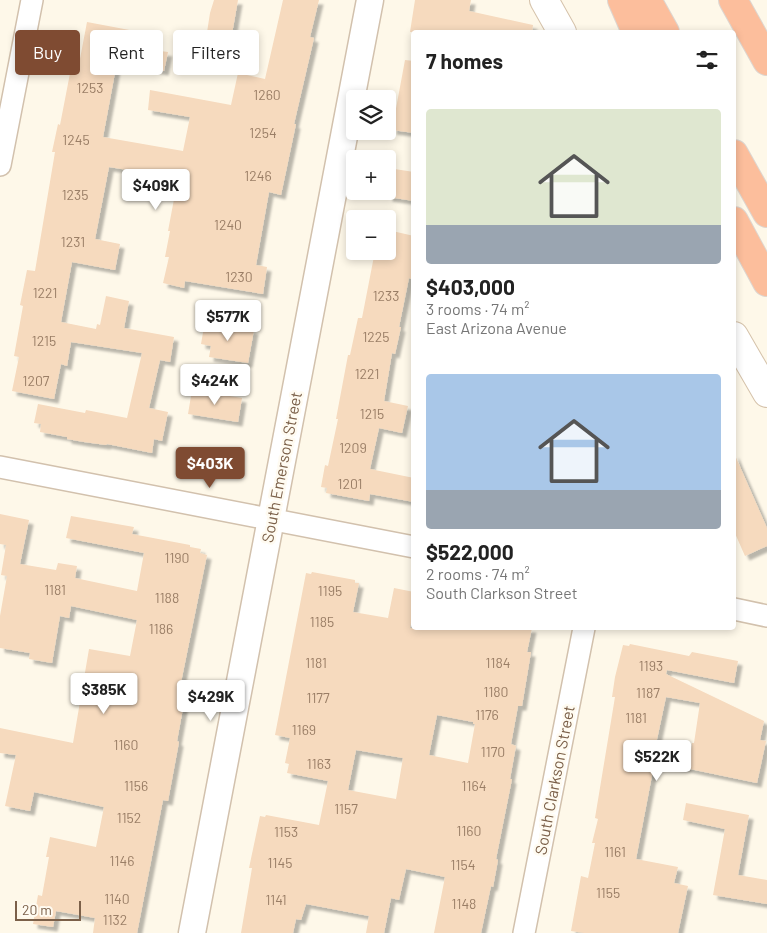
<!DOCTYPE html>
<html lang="en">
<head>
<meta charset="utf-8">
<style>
  body { margin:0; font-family:Barlow,sans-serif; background:#f6f6f6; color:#222; height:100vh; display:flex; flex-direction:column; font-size:19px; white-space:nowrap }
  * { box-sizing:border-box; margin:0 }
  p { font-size:16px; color:#767676 }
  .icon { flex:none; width:28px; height:28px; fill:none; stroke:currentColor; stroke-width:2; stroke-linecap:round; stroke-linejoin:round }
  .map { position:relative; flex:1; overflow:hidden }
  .sheet { position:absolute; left:411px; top:30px; width:325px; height:600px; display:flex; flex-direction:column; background:#fff; border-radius:5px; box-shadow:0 2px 8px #0003 }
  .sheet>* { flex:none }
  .guide { position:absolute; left:15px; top:30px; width:321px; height:45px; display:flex; gap:10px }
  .controls { position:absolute; left:346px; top:90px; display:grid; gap:10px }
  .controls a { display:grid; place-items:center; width:50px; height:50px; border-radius:5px; background:#fff; box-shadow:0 2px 8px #0003; font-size:25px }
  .scale { position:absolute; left:15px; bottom:12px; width:66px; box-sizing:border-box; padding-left:5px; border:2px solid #7b6049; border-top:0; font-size:14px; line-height:18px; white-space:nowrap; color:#7b6049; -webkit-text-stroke:4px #fffbf1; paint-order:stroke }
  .price { position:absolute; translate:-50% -42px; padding:0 11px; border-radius:5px; background:#fff; color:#222; font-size:16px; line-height:32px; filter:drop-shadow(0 1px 2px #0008) }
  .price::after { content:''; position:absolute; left:50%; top:30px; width:15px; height:11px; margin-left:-8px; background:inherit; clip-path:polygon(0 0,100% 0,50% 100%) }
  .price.current { background:#7f4b32; color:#fff }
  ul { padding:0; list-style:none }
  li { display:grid; align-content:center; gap:10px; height:265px; padding:0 15px }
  li span { display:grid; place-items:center; height:155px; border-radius:5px; color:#555 }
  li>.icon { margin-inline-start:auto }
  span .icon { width:90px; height:90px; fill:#fffc; stroke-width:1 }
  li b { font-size:21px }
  h2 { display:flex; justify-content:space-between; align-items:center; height:60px; padding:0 15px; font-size:21px }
  .pill { padding:0 18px; border-radius:5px; background:#fff; box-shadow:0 2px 8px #0003; font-size:18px; line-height:45px }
  .pill.current { background:#7f4b32; color:#fff }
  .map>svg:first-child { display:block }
</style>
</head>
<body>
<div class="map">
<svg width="767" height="933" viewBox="0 0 767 933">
  <defs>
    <filter id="shadow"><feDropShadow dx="4.5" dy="4.5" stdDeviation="1" flood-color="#0004"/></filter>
  </defs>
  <rect width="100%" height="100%" fill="#fef8e9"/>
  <path fill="#f6dabe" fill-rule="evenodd" filter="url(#shadow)" d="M214,0H238L227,62L203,58L210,13Z
    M283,0H319L310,37L314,38L294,124H296L281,195L269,192L256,265L267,267L263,294L185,281L184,288L163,283L169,257H165L170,231H168L178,178L109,167L95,239L120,244L115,270L72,262L61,322L96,329L97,324L100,325L106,296L129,301L124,328L174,337L170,362L160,360L149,408L168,412L162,441L154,439L152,453L107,444L106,445L84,442L67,439V437L40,432L41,424L34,423L38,404L85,413L86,410L127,418L142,353L71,342L67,366L61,364L54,399L12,391L19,357L14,356L23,306L20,305L27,270L35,271L55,152H52L58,124L60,125L72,63L79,64L87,22L156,35L153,50L168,52L164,71L117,62L103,137L183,151L190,117L148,110L150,90L231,105L238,73L265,79Z
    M415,0H471L469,11L533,25L532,32H410Z
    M405,60L414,61V133L392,130Z
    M388,168L414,172V201L388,197Z
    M388,230L414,236V280L409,278L399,327H401L395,354L392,353L384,401L408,406L402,433L379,428L370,469L414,478V502L370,494L369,501L326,493L327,488L321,487L325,465L328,466L338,419H336L348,355H350L358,318H362L375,251H388Z
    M205,321L254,330L248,363L209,357L211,346L201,344Z
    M192,390L242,398L238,422L188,414Z
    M734,453L767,528V546L745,556L734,531Z
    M0,514L29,520L20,564L56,570L58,563L77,566L75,578L137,591L144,553L66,538L71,516L134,527L132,534L190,545V547L201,549L200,553L207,555L177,702L184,703L177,741L179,742L168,801L163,800L137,933H93L95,918L56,911L53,927L33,924L38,895L42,896L49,857H46L50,837L96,847L104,807L34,792L30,811L5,806L16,755L0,753V728L73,743L89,649L130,656L137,620L71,606L69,618L60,616L52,663L29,659L30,653L0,648V616L7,576L1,575L6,545L0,544Z
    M312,572L355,580V583H359L353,612L388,618L394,588L414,592V607L410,628H532L527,652H531L522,706H518L511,744L516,746L510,779H512L496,859L498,860L493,887L491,886L481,933H434L445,877L406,869L399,900L391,898L384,933H366L369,916L306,904L301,920L296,919L293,933H241L252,868H249L260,816L265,817L266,815L319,825L328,781L287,773L289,764L285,763L290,738L275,735L306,573L311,574ZM437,715L473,722V724H475L468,763L429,755ZM356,750L403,758L396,799L348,790Z
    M630,644L689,656L692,652L738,661L734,683L667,670L666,674L764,721L760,740L766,741L757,783L661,763L660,766L654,765L636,859L678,867L674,883L688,886L678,933H584L571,931L581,876L588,878L595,843H592L598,819L595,818L615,697H612L615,677L623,645L629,646ZM666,697L700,703L694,743H692L691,751L656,744Z
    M686,803L749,815L738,875L767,880V904L713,895L725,829L683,820Z"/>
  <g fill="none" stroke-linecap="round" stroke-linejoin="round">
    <defs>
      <path id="minor" d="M0,165L32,0
        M0,467L414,547
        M734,609L767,616
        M524,933L584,628"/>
      <path id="tertiary" d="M192,933L370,0"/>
      <path id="secondary" d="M544,0L562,32
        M734,336L767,393"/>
      <path id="motorway" d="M622,0L636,32
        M647,0L665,32
        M733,0L767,61
        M734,154L767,213
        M734,221L767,282"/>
    </defs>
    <use href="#minor" stroke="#d2c1ad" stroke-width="24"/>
    <use href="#tertiary" stroke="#d2c1ad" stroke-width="29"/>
    <use href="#secondary" stroke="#d5c2aa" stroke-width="30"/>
    <use href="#motorway" stroke="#ddd6d0" stroke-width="30"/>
    <use href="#minor" stroke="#fff" stroke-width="21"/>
    <use href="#tertiary" stroke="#fff" stroke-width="26"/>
    <use href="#secondary" stroke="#fff" stroke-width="28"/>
    <use href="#motorway" stroke="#fcbe9c" stroke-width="28"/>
  </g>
  <g text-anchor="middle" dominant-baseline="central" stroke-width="5" stroke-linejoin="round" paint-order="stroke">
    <g font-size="14" fill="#9a7e66">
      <text x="90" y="87">1253</text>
      <text x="267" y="94">1260</text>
      <text x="263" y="132">1254</text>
      <text x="76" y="139">1245</text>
      <text x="258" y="175">1246</text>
      <text x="75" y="194">1235</text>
      <text x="228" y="224">1240</text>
      <text x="73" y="241">1231</text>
      <text x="239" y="276">1230</text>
      <text x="45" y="292">1221</text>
      <text x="386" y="295">1233</text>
      <text x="376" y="336">1225</text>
      <text x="44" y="340">1215</text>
      <text x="367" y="373">1221</text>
      <text x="36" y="380">1207</text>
      <text x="372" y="413">1215</text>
      <text x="353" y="447">1209</text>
      <text x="350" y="483">1201</text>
      <text x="177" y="557">1190</text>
      <text x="55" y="589">1181</text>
      <text x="330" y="590">1195</text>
      <text x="167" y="597">1188</text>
      <text x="322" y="621">1185</text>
      <text x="161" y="628">1186</text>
      <text x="316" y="662">1181</text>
      <text x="498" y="662">1184</text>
      <text x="651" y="665">1193</text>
      <text x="496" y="691">1180</text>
      <text x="648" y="692">1187</text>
      <text x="318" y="697">1177</text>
      <text x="487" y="714">1176</text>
      <text x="636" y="717">1181</text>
      <text x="304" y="729">1169</text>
      <text x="126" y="744">1160</text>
      <text x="493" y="751">1170</text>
      <text x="319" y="763">1163</text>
      <text x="136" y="785">1156</text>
      <text x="474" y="785">1164</text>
      <text x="346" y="808">1157</text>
      <text x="129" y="817">1152</text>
      <text x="469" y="830">1160</text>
      <text x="286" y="831">1153</text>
      <text x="615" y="851">1161</text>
      <text x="122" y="860">1146</text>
      <text x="280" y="862">1145</text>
      <text x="463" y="864">1154</text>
      <text x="608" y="892">1155</text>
      <text x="117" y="898">1140</text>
      <text x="276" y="899">1141</text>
      <text x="464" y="903">1148</text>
      <text x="115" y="919">1132</text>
    </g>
    <g font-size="16" fill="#7b6049" stroke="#fffbf1">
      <text transform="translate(281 467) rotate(-79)">South Emerson Street</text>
      <text transform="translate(554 780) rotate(-79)">South Clarkson Street</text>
    </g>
  </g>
</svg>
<div class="controls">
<a><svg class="icon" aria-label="layers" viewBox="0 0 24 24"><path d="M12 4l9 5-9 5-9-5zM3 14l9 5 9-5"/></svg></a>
<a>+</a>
<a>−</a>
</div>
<div class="scale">20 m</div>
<b class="price" style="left:156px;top:211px">$409K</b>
<b class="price" style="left:228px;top:342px">$577K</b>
<b class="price" style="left:215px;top:406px">$424K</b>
<b class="price current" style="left:210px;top:489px">$403K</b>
<b class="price" style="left:104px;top:715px">$385K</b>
<b class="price" style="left:211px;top:722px">$429K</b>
<b class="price" style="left:657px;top:782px">$522K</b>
<div class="guide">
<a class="pill current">Buy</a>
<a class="pill">Rent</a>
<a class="pill">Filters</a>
</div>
<section class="sheet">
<h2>7 homes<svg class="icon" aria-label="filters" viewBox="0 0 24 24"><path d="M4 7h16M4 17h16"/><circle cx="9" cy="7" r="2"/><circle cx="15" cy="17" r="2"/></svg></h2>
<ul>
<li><span style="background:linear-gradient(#dfe7d0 75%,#9aa5b1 0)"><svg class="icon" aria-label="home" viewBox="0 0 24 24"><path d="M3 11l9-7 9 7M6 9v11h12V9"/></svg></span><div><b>$403,000</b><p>3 rooms · 74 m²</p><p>East Arizona Avenue</p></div></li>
<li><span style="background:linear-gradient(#a9c7e8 75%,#9aa5b1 0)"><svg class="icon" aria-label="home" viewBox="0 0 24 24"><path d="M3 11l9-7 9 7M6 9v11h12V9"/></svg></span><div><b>$522,000</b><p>2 rooms · 74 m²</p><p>South Clarkson Street</p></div></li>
</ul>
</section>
</div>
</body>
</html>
